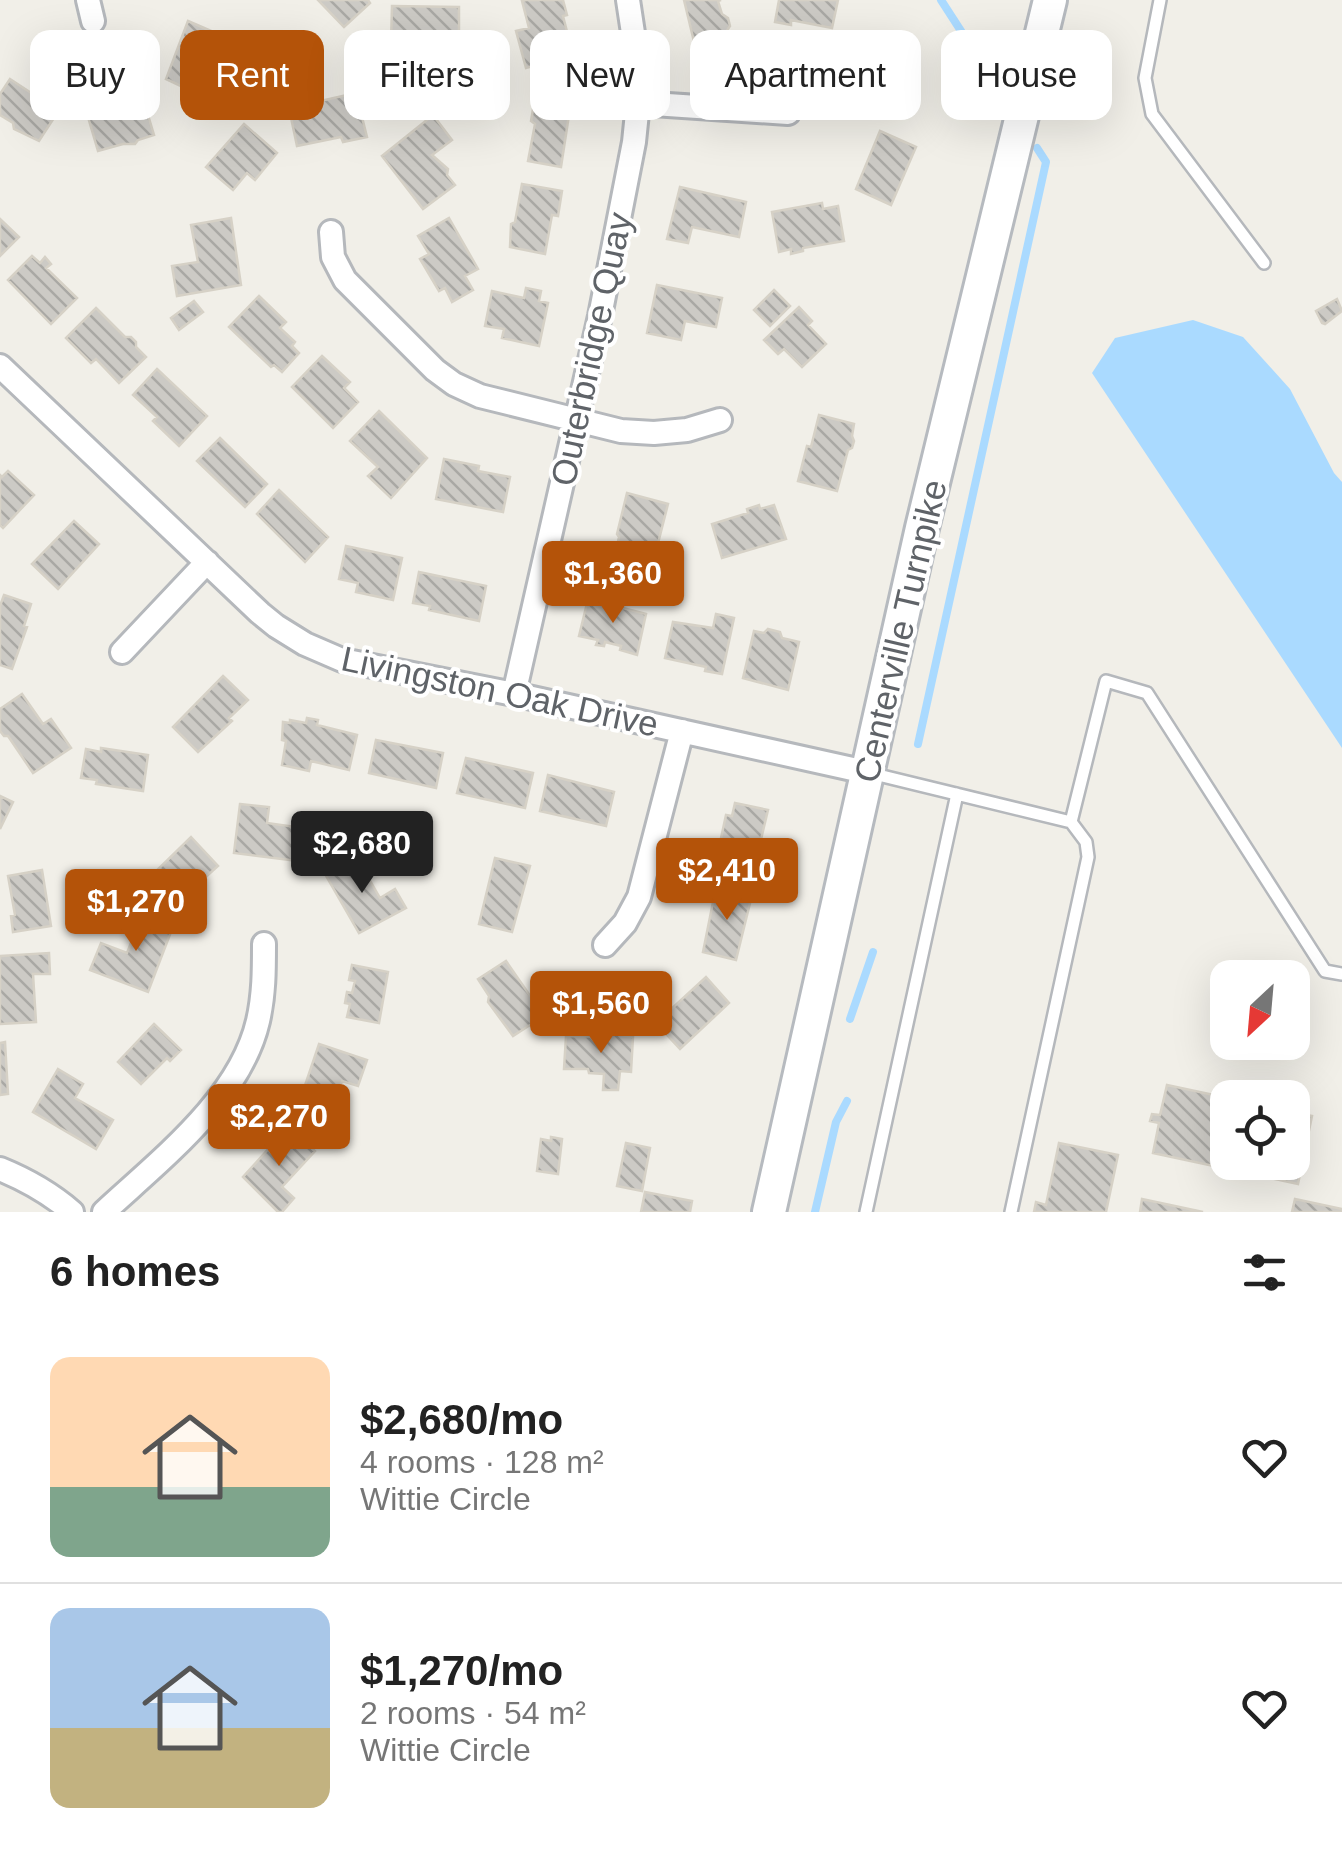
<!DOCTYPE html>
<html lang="en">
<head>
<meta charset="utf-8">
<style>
  body { margin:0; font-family:Helvetica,sans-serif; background:#f2f2f2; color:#222; height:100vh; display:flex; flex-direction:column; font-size:38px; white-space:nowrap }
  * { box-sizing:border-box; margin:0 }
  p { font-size:32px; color:#767676 }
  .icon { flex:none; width:55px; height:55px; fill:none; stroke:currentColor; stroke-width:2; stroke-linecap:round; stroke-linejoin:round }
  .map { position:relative; height:1212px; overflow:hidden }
  .details { display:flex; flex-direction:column; background:#fff; flex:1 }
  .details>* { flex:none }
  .banner { position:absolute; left:30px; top:30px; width:1282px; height:90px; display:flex; gap:20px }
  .needle { width:65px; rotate:206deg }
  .controls { position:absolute; left:1210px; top:960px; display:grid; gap:20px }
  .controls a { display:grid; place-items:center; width:100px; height:100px; border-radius:20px; background:#fff; box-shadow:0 10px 40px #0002; font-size:50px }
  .price { position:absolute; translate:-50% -85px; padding:0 22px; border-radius:10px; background:#b45309; color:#fff; font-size:32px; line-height:65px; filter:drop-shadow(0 2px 5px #0008) }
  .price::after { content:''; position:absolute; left:50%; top:60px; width:30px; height:22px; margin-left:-15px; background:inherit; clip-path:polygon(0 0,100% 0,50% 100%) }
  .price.selected { background:#222; color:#fff }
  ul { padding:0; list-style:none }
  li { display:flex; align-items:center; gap:30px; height:250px; padding:0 50px }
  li+li { border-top:2px solid #e0e0e0 }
  li span { display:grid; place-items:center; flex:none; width:280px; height:200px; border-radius:20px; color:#555 }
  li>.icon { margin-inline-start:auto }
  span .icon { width:120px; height:120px; fill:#fffc; stroke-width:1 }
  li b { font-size:42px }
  h2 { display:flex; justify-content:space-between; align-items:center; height:120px; padding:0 50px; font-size:42px }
  .pill { padding:0 35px; border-radius:20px; background:#fff; box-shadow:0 10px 40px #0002; font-size:35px; line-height:90px }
  .pill.selected { background:#b45309; color:#fff }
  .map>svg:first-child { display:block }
</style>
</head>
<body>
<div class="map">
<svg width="1342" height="1212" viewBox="0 0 1342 1212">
  <defs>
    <pattern id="building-back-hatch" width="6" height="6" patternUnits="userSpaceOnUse" patternTransform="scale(2.5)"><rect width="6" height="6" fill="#cccac5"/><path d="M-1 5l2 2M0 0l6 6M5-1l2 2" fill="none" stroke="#a9a8a4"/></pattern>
  </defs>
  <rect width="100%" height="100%" fill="#f1efe8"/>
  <path fill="#aadaff" d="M1193,320L1243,337L1290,389L1334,473L1342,482V748L1092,373L1115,338Z"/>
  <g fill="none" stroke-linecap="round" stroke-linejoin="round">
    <path stroke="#aadaff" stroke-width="8" d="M941,0L1005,99
      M918,744L1046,162L1037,148
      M850,1019L873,952
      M815,1212L836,1122L847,1101"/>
  </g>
  <path fill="url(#building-back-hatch)" stroke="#d6d1c6" stroke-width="2.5" d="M318,0H368L370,3L344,27Z
    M526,0H563L567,15L563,16L573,55L526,68L516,31L529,28L522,1Z
    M684,0H721L718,1L722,14L728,18L730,26L726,32L729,43L696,50Z
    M779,0H838L832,28L791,20V25L775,22Z
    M392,6L459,7V43L391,42Z
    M188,21L225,37L200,95L166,79Z
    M888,32L899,57L903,58L906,66L904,71L915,90L880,106L871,85L876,83L858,45Z
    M10,79L45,102L47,98L61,107L39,141L14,129L13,123L0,115V94Z
    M356,93L367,137L343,142L341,137L297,146L289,108L302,104L305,100L311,99L316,102Z
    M142,95L154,135L138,140L135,144H123L98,151L88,117L128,106L126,100Z
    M540,96L571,102L561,167L528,161L535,124L531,121L533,109H537Z
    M433,115L452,140L432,155L448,169L447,175L455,185L423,209L382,156Z
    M244,124L277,153L255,180L247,173L233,190L206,167Z
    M880,131L916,147L891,205L856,189Z
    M522,184L562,191L558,216L552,215L545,254L510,247L511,224L515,222Z
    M680,187L746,202L739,237L692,227L688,243L667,239Z
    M822,203L823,209L838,206L844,241L803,248V251L791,254V249L779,252L772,212Z
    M231,218L241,285L177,296L172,266L198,262L191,225Z
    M449,218L478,269L465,276L473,290L452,302L445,288L439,291L420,259L429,254L418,236Z
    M0,219L19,237L0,256Z
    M32,256L40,263L45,257L51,264L46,268L77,298L51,324L8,280Z
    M657,285L722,298L716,327L685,321L681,340L647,333Z
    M526,288L541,291L539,301L548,303L539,346L502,338L504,329L485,326L492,291L524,298Z
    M774,290L790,306L770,326L754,310Z
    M259,296L286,322L280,328L295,342L292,346L299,353L282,372L274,365L271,367L229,327Z
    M1337,299L1342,311L1325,324L1322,323L1316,311Z
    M194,301L203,312L179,330L171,318Z
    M799,307L812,321L808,325L826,344L802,367L784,349L778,354L764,340Z
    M96,308L125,337H131L136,342V347L146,357L119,383L96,359L91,363L66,338Z
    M322,356L350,382L344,388L358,402L333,428L292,387Z
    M157,369L207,416L179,446L153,421L157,417L133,395Z
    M379,411L427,458L391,498L368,476L378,467L350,441Z
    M819,415L854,424L852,436L854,441L852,448L848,450L837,491L798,481L807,446L811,447Z
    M220,438L267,484L245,507L197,461Z
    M444,459L479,466L478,471L510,477L503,512L436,499Z
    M8,471L34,495L3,528L0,525V475L2,477Z
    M279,490L328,537L305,562L257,514Z
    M627,493L668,504L654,559L616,550L619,537L617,534Z
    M759,505L760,509L774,505L786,539L722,558L712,524L748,513L747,509Z
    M74,521L99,544L58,589L32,564Z
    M346,546L402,558L393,600L356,592L358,583L339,579Z
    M419,572L486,586L479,621L429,610L430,606L413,603Z
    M4,595L31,604L24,626L27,627L12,669L0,665V606Z
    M588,599L646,614L637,655L620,650L621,646L605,642L604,646L596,645L598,640L579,636Z
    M716,614L734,618L722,674L705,671L706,667L665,658L673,622L713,628Z
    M768,629L780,632L782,638L799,642L788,690L743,678L754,631L764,633Z
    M223,676L248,700L229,718L232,721L198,752L173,727Z
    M22,694L43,724L51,719L71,748L33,773L8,736H4L0,731V709Z
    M307,718L318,720L317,725L357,735L349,770L311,761L309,771L282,765L286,741L282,740L283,722L290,723V720L306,723Z
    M376,740L443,753L436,788L369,773Z
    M101,748L148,755L143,791L96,784L97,780L81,778L86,749L101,752Z
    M466,758L533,773L525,808L457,793Z
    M548,775L614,792L606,826L540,811Z
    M0,796L13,802L0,829Z
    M735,803L768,810L758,852L762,855L760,862L756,864L754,875L715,866L726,815L732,816Z
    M240,804L269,807L267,823L310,829L306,862L234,853Z
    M191,837L218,866L186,895L183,893L172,904L148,879Z
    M356,856L380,898L395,889L406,908L359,933L325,874Z
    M495,858L530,866L512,932L479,924Z
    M42,870L51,926L13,932L11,916L15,915L8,876Z
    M716,887L752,895L736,960L703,952Z
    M143,912L174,924L148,992L90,970L101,943L127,953Z
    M49,953L50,974H33L36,1022L0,1024V956Z
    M506,961L544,1016L513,1036L488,1002L489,996L478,979Z
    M352,965L388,972L379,1023L347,1017L350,1004L345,1003L347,992L352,993L355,981L349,980Z
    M706,977L729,1003L680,1049L656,1023Z
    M154,1024L181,1050L170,1061L167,1058L141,1084L118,1062Z
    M605,1032L633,1037L631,1072L620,1071L618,1090H603L604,1074L589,1073L588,1069H564L566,1036L606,1037Z
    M5,1042L8,1094L0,1095V1043Z
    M319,1044L367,1060L358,1086L342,1081L328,1122L296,1112Z
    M58,1069L83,1084L75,1098L113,1120L96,1149L33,1112Z
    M1167,1085L1228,1098V1162H1292V1112L1312,1116L1298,1184L1153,1153L1159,1123L1150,1121L1152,1114L1160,1115Z
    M288,1127L315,1151L282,1187L294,1198L282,1212H278L243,1177Z
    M551,1137L562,1139L558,1174L537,1171L541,1139L551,1141Z
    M626,1143L650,1148L642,1191L617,1186Z
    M1059,1143L1118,1155L1106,1212H1034L1036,1202L1046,1205Z
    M645,1192L692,1201L690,1212H641Z
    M1142,1199L1203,1212H1140Z
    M1295,1199L1342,1209V1212H1292Z"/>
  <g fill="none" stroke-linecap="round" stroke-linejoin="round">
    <defs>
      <path id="service" d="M1160,0L1145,78L1152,114L1264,263
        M870,773L1071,822L1086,842L1088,857L1011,1212
        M1071,822L1106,681L1147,693L1325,971L1342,974
        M866,1212L957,794"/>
      <path id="minor" d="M88,0L93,21
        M638,103L788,113
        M331,232L333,257L345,280L435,370L454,384L480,396L621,431L654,433L687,430L720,420
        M0,366L260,613L276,626L305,644L342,660L514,694L866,772
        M122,652L207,562
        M514,694L600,316L634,142L638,103V66L628,0
        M605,945L625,923L639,897L682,731
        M0,1169C27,1180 50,1193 72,1212
        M104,1212C160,1160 240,1099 258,1021C264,995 264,970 264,944"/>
      <path id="secondary" d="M769,1212L922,528L1050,0"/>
    </defs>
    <use href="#service" stroke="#b5b8bc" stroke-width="16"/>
    <use href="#minor" stroke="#b5b8bc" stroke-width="28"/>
    <use href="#secondary" stroke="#b6babf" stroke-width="38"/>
    <use href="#service" stroke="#fff" stroke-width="11"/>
    <use href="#minor" stroke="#fff" stroke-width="22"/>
    <use href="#secondary" stroke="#fff" stroke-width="32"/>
  </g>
  <g text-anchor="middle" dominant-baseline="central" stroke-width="8" stroke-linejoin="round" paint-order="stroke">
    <g font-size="35" fill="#5f6368" stroke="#fff">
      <text transform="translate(591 349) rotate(-78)">Outerbridge Quay</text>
      <text transform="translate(900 631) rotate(-77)">Centerville Turnpike</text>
      <text transform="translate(500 691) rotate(12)">Livingston Oak Drive</text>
    </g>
  </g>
</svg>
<div class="controls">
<a><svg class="needle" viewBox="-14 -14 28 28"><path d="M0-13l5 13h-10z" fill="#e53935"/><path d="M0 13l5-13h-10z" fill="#767676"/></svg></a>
<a><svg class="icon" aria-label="locate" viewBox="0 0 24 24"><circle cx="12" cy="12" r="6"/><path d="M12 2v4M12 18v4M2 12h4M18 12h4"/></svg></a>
</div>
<b class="price" style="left:613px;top:626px">$1,360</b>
<b class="price selected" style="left:362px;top:896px">$2,680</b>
<b class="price" style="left:727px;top:923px">$2,410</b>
<b class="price" style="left:136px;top:954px">$1,270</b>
<b class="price" style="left:601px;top:1056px">$1,560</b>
<b class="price" style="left:279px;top:1169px">$2,270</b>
<div class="banner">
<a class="pill">Buy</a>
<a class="pill selected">Rent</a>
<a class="pill">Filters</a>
<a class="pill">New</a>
<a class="pill">Apartment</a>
<a class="pill">House</a>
</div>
</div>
<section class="details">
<h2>6 homes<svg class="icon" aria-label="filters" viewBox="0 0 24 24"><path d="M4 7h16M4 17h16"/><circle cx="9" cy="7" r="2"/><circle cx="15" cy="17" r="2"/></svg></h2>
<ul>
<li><span style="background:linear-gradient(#ffd9b3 65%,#7fa58c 0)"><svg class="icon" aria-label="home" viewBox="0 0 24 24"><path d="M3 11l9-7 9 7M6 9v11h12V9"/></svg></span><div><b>$2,680/mo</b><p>4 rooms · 128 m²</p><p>Wittie Circle</p></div><svg class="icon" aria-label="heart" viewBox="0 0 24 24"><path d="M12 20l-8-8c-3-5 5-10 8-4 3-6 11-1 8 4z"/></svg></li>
<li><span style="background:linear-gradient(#a9c7e8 60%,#c2b280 0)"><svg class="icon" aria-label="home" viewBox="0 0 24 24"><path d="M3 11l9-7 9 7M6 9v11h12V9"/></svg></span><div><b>$1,270/mo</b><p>2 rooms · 54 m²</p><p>Wittie Circle</p></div><svg class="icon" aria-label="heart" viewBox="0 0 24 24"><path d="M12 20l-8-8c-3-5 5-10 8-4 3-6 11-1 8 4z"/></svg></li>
</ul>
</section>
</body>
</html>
